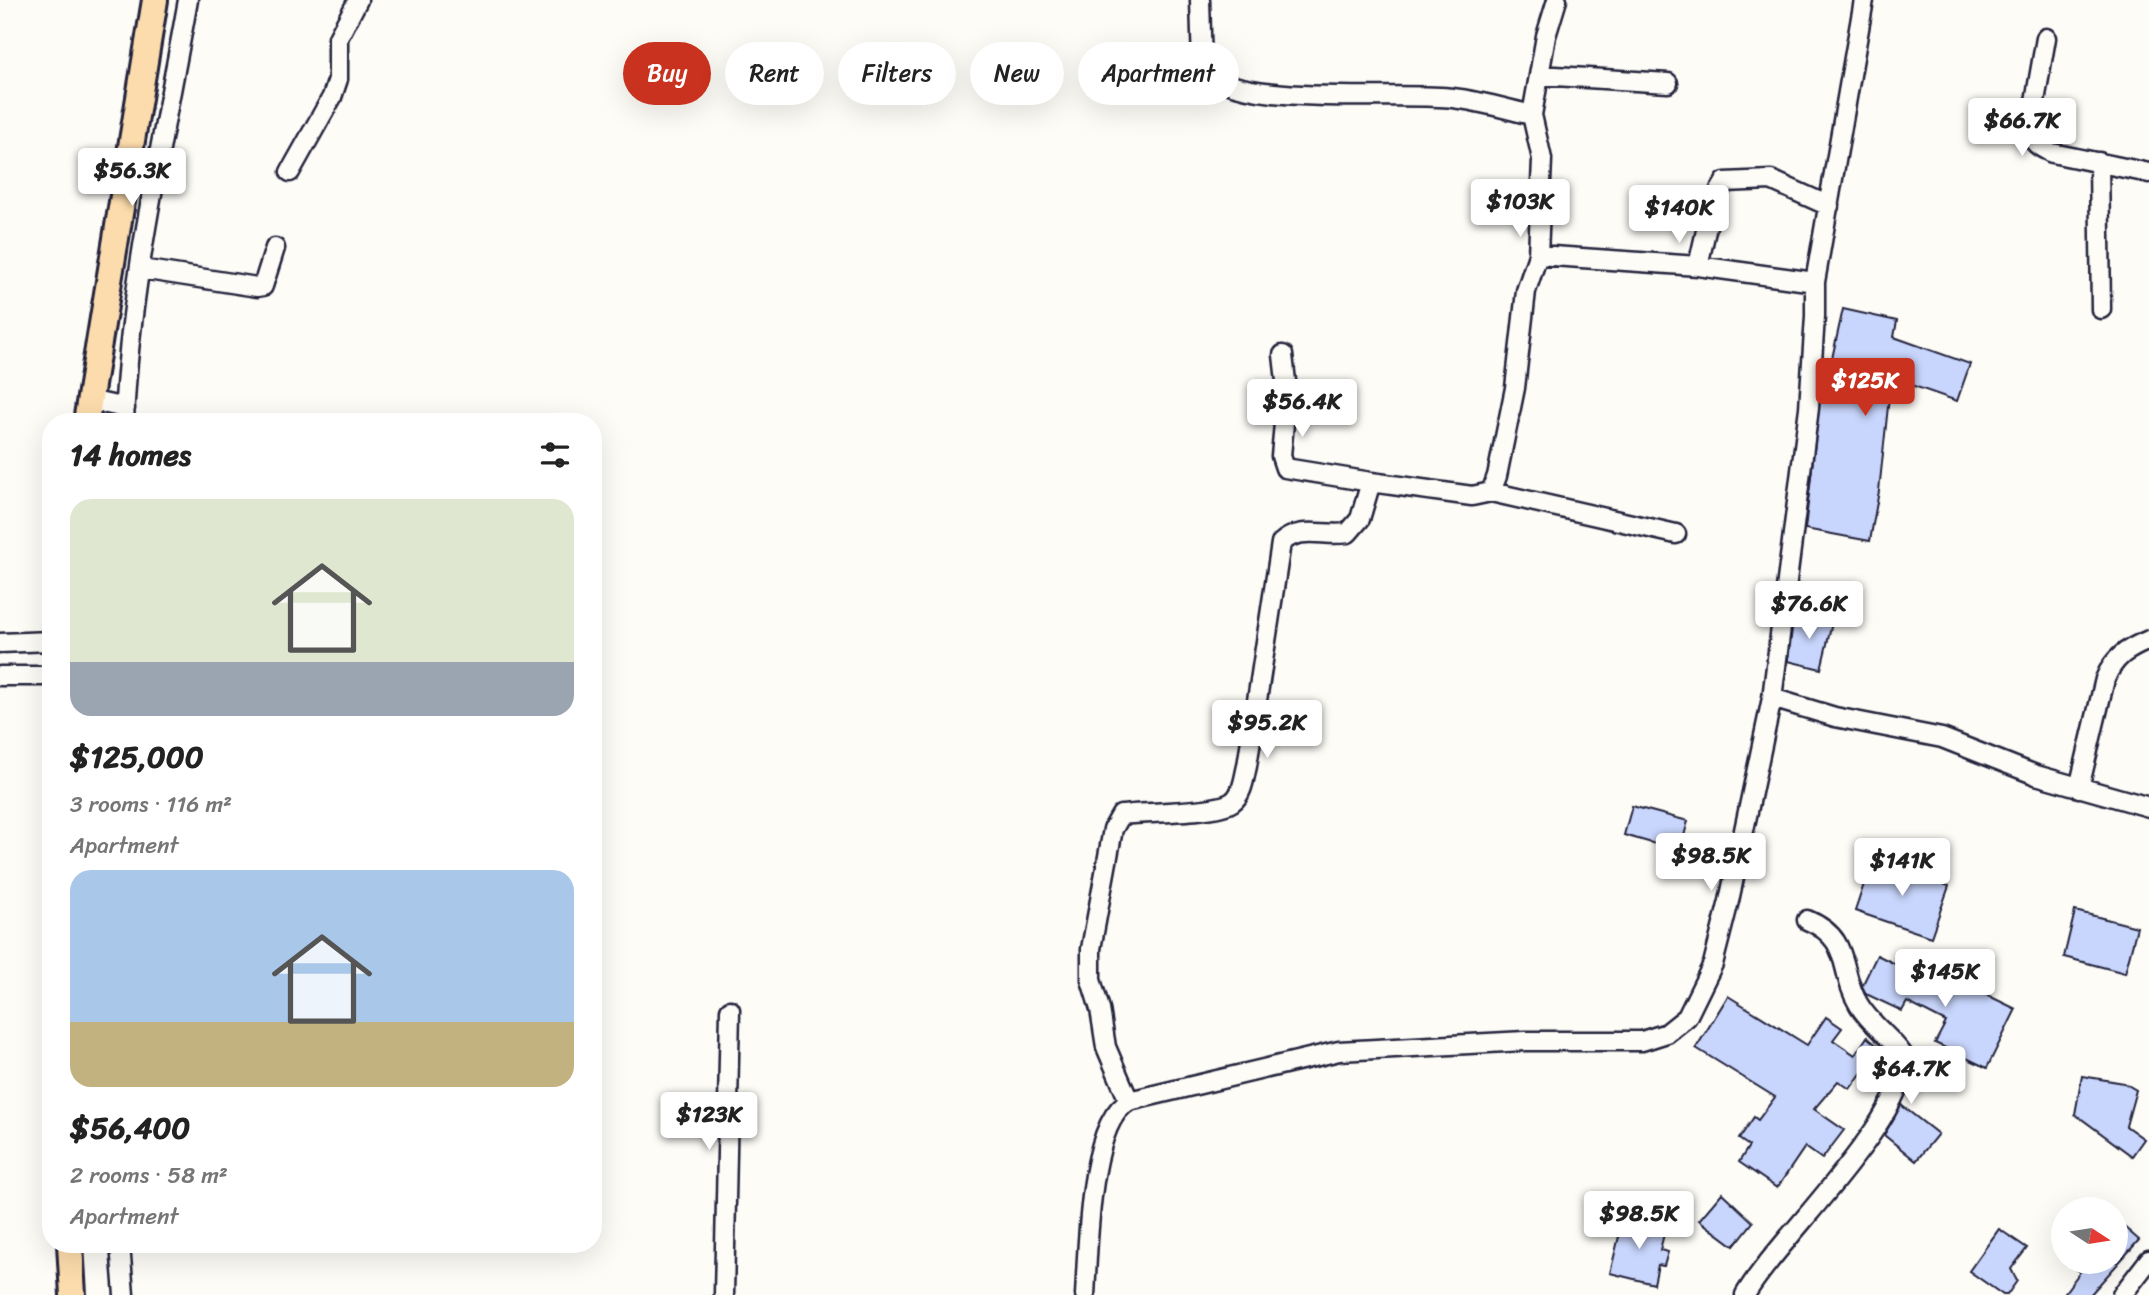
<!DOCTYPE html>
<html lang="en">
<head>
<meta charset="utf-8">
<style>
  body { margin:0; font-family:Sriracha,sans-serif; background:#f2f2f2; color:#222; height:100vh; display:flex; flex-direction:column; font-size:26px; white-space:nowrap }
  * { box-sizing:border-box; margin:0 }
  p { font-size:23px; color:#767676 }
  .icon { flex:none; width:38px; height:38px; fill:none; stroke:currentColor; stroke-width:2; stroke-linecap:round; stroke-linejoin:round }
  .map { position:relative; flex:1; overflow:hidden }
  .panel { position:absolute; left:42px; top:413px; width:560px; height:840px; display:flex; flex-direction:column; background:#fff; border-radius:28px; box-shadow:0 7px 28px #0002 }
  .panel>* { flex:none }
  .banner { position:absolute; left:623px; top:42px; width:665px; height:63px; display:flex; gap:14px }
  .needle { width:46px; rotate:102deg }
  .tools { position:absolute; left:2051px; top:1197px; display:grid; gap:14px }
  .tools a { display:grid; place-items:center; width:77px; height:77px; border-radius:50%; background:#fff; box-shadow:0 7px 28px #0002; font-size:35px }
  .price { position:absolute; translate:-50% -60px; padding:0 16px; border-radius:7px; background:#fff; color:#222; font-size:23px; line-height:46px; filter:drop-shadow(0 2px 4px #0008) }
  .price::after { content:''; position:absolute; left:50%; top:42px; width:21px; height:16px; margin-left:-10px; background:inherit; clip-path:polygon(0 0,100% 0,50% 100%) }
  .price.selected { background:#c8321e; color:#fff }
  ul { padding:0; list-style:none }
  li { display:grid; align-content:center; gap:14px; height:371px; padding:0 28px }
  li span { display:grid; place-items:center; height:217px; border-radius:21px; color:#555 }
  li>.icon { margin-inline-start:auto }
  span .icon { width:126px; height:126px; fill:#fffc; stroke-width:1 }
  li b { font-size:30px }
  h2 { display:flex; justify-content:space-between; align-items:center; height:84px; padding:0 28px; font-size:30px }
  .chip { padding:0 24px; border-radius:32px; background:#fff; box-shadow:0 7px 28px #0002; font-size:24px; line-height:63px }
  .chip.selected { background:#c8321e; color:#fff }
  .map>svg:first-child { display:block }
</style>
</head>
<body>
<div class="map">
<svg width="2149" height="1295" viewBox="0 0 2149 1295">
  <rect width="100%" height="100%" fill="#fdfcf7"/>
  <filter id="ink" filterUnits="userSpaceOnUse"><feTurbulence type="fractalNoise" baseFrequency=".0143" numOctaves="2"/><feDisplacementMap in="SourceGraphic" scale="14" xChannelSelector="R" yChannelSelector="G"/><feConvolveMatrix kernelMatrix="1 2 1 2 8 2 1 2 1" color-interpolation-filters="sRGB"/></filter>
  <g filter="url(#ink)">
    <path fill="#c8d5fc" stroke="#22223b" stroke-width="2" d="M1843,309L1897,321L1894,337L1970,364L1957,401L1891,378L1879,491L1870,541L1805,529L1822,381H1827Z
      M1794,613L1832,623L1821,669L1788,661Z
      M1632,806L1688,821L1680,851L1624,835Z
      M1893,860L1914,867L1912,873L1949,886L1931,937L1855,911L1871,863L1890,869Z
      M2075,911L2137,927L2125,973L2064,957Z
      M1877,955L1942,987L1948,976L2016,1009L1987,1068L1935,1043L1946,1022L1907,1002L1902,1011L1866,994L1862,986Z
      M1728,996L1807,1045L1826,1017L1842,1028L1833,1040L1855,1055L1867,1037L1890,1057L1883,1068L1871,1060L1850,1089L1838,1081L1814,1109L1844,1130L1822,1159L1805,1147L1777,1188L1739,1162L1749,1146L1739,1139L1754,1117L1758,1120L1775,1097L1696,1048Z
      M2082,1076L2124,1083L2136,1090L2126,1126L2144,1139L2132,1156L2075,1114Z
      M1901,1105L1938,1134L1916,1161L1884,1135Z
      M1722,1193L1753,1222L1734,1246L1699,1220Z
      M1624,1216L1644,1220L1664,1234L1660,1250L1668,1252L1664,1266L1658,1265L1654,1284L1610,1273Z
      M2116,1220L2139,1240L2090,1295H2063L2080,1272L2068,1262H2116Z
      M1999,1229L2027,1248L2011,1269L2017,1281L2007,1295H2003L1969,1271Z"/>
    <g fill="none" stroke-linecap="round" stroke-linejoin="round">
      <defs>
        <path id="minor" d="M1200,0L1202,66C1228,110 1402,91 1453,98C1480,101 1506,109 1532,115
          M2046,38L2030,130C2032,144 2040,147 2052,153L2149,173
          M1539,75L1668,83
          M2099,162L2101,309
          M290,172L332,97L338,79V38L358,0
          M1538,255L1698,266L1815,282
          M1698,266L1712,204L1725,182L1771,180L1829,206
          M141,269L257,287L263,286L275,248
          M1283,355L1287,390L1281,456L1285,468L1371,482
          M89,400L125,408
          M124,422C129,285 164,136 188,0
          M1491,492L1497,476L1515,388L1526,291L1538,255L1542,159L1532,115L1546,36L1557,0
          M0,643L51,641
          M0,676H51
          M1772,698L1835,717L1942,738L2036,775L2149,807
          M2079,788L2105,679C2114,657 2127,649 2149,640
          M1129,1101L1106,1047L1100,1009L1091,980V949L1113,829L1121,815C1144,812 1216,813 1232,802C1243,794 1244,778 1247,766L1281,543C1301,525 1323,537 1348,533L1360,519L1371,482L1472,496L1491,492L1676,534
          M120,1244L124,1295
          M724,1295L730,1010
          M1085,1295C1088,1251 1088,1123 1129,1101L1339,1051L1525,1041H1642L1667,1033L1687,1017L1713,964L1729,901L1772,698L1809,408L1815,316V282L1864,0
          M1745,1295C1775,1242 1914,1112 1903,1055C1890,1036 1871,1025 1859,1005C1838,971 1853,939 1807,920
          M2122,1295L2149,1260"/>
        <path id="highway" d="M86,422L155,0
          M70,1244L73,1295"/>
      </defs>
      <use href="#minor" stroke="#22223b" stroke-width="23"/>
      <use href="#highway" stroke="#22223b" stroke-width="30"/>
      <use href="#minor" stroke="#fdfcf7" stroke-width="18"/>
      <use href="#highway" stroke="#fcdcac" stroke-width="24"/>
    </g>
  </g>
</svg>
<div class="tools">
<a><svg class="needle" viewBox="-14 -14 28 28"><path d="M0-13l5 13h-10z" fill="#e53935"/><path d="M0 13l5-13h-10z" fill="#767676"/></svg></a>
</div>
<b class="price" style="left:2022px;top:158px">$66.7K</b>
<b class="price" style="left:132px;top:208px">$56.3K</b>
<b class="price" style="left:1520px;top:239px">$103K</b>
<b class="price" style="left:1679px;top:245px">$140K</b>
<b class="price selected" style="left:1865px;top:418px">$125K</b>
<b class="price" style="left:1302px;top:439px">$56.4K</b>
<b class="price" style="left:1809px;top:641px">$76.6K</b>
<b class="price" style="left:1267px;top:760px">$95.2K</b>
<b class="price" style="left:1711px;top:893px">$98.5K</b>
<b class="price" style="left:1902px;top:898px">$141K</b>
<b class="price" style="left:1945px;top:1009px">$145K</b>
<b class="price" style="left:1911px;top:1106px">$64.7K</b>
<b class="price" style="left:709px;top:1152px">$123K</b>
<b class="price" style="left:1639px;top:1251px">$98.5K</b>
<div class="banner">
<a class="chip selected">Buy</a>
<a class="chip">Rent</a>
<a class="chip">Filters</a>
<a class="chip">New</a>
<a class="chip">Apartment</a>
</div>
<section class="panel">
<h2>14 homes<svg class="icon" aria-label="filters" viewBox="0 0 24 24"><path d="M4 7h16M4 17h16"/><circle cx="9" cy="7" r="2"/><circle cx="15" cy="17" r="2"/></svg></h2>
<ul>
<li><span style="background:linear-gradient(#dfe7d0 75%,#9aa5b1 0)"><svg class="icon" aria-label="home" viewBox="0 0 24 24"><path d="M3 11l9-7 9 7M6 9v11h12V9"/></svg></span><div><b>$125,000</b><p>3 rooms · 116 m²</p><p>Apartment</p></div></li>
<li><span style="background:linear-gradient(#a9c7e8 70%,#c2b280 0)"><svg class="icon" aria-label="home" viewBox="0 0 24 24"><path d="M3 11l9-7 9 7M6 9v11h12V9"/></svg></span><div><b>$56,400</b><p>2 rooms · 58 m²</p><p>Apartment</p></div></li>
</ul>
</section>
</div>
</body>
</html>
